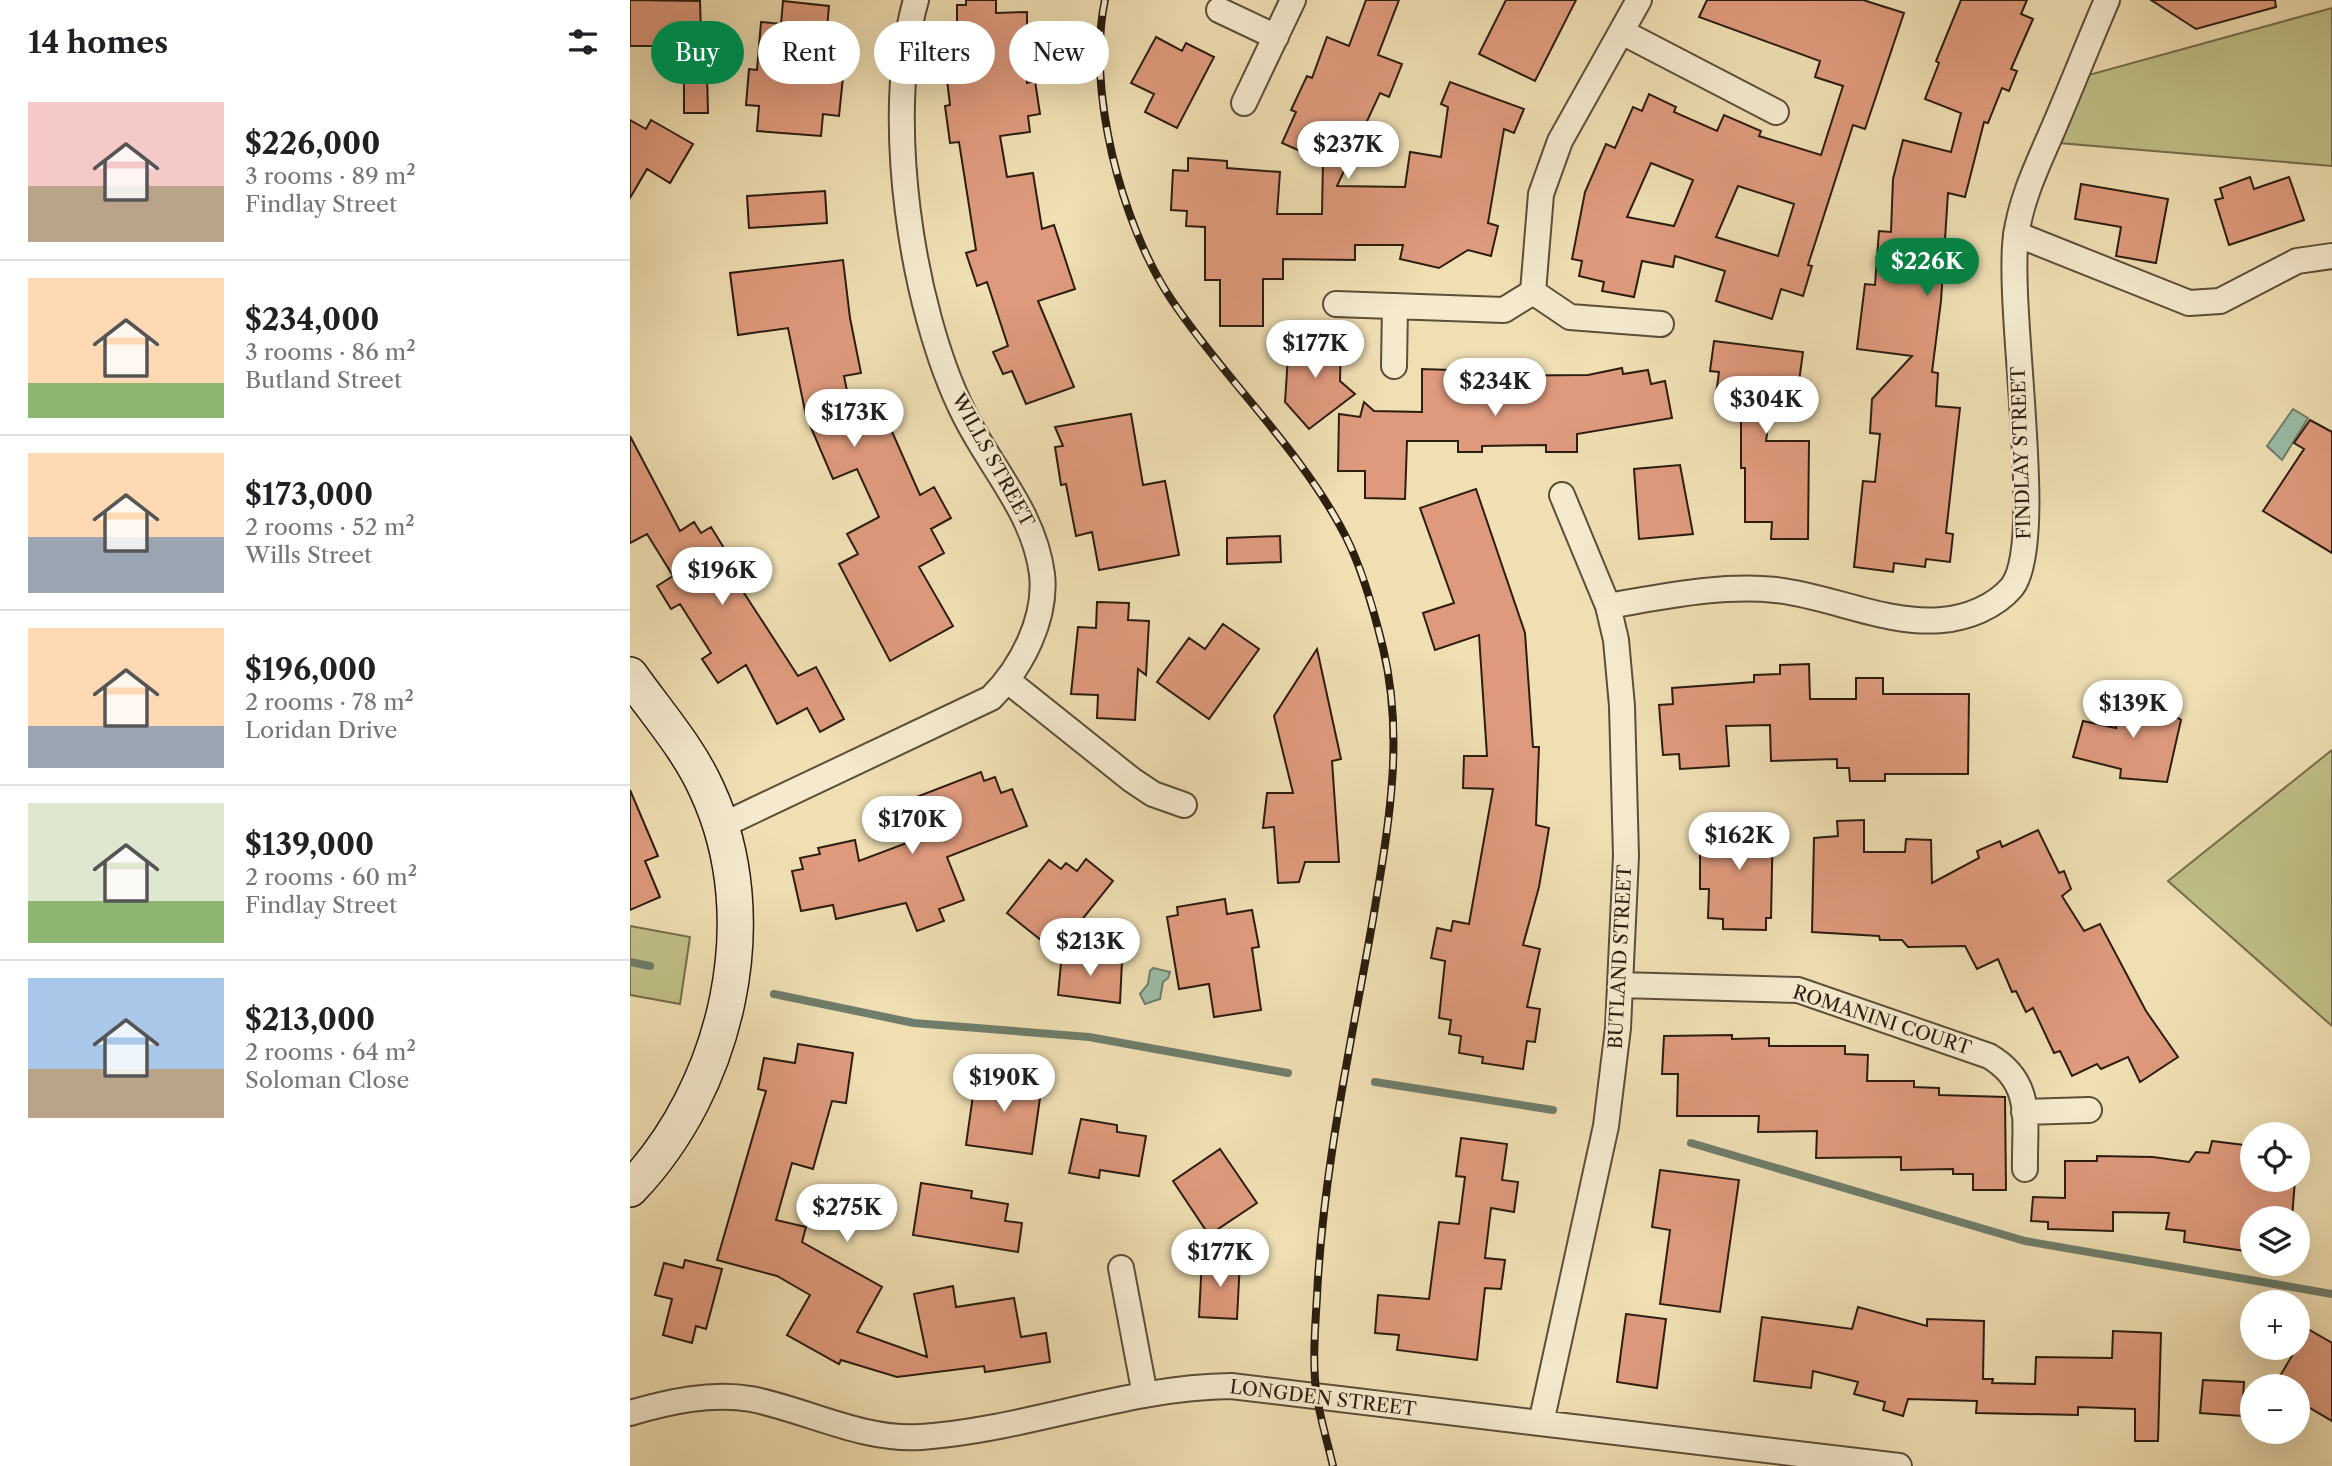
<!DOCTYPE html>
<html lang="en">
<head>
<meta charset="utf-8">
<style>
  body { margin:0; font-family:"Libre Caslon Text",serif; background:#f2f2f2; color:#202124; height:100vh; display:flex; flex-direction:column; font-size:26px; white-space:nowrap }
  * { box-sizing:border-box; margin:0 }
  p { font-size:23px; color:#757577 }
  .icon { flex:none; width:38px; height:38px; fill:none; stroke:currentColor; stroke-width:2; stroke-linecap:round; stroke-linejoin:round }
  .map { position:relative; flex:1; overflow:hidden }
  .sheet { display:flex; flex-direction:column; background:#fff; width:630px }
  .sheet>* { flex:none }
  .banner { position:absolute; left:21px; top:21px; width:665px; height:63px; display:flex; gap:14px }
  .buttons { position:absolute; left:1610px; top:1122px; display:grid; gap:14px }
  .buttons a { display:grid; place-items:center; width:70px; height:70px; border-radius:50%; background:#fff; box-shadow:0 7px 28px #0002; font-size:35px }
  .price { position:absolute; translate:-50% -60px; padding:0 16px; border-radius:24px; background:#fff; color:#222; font-size:23px; line-height:46px; filter:drop-shadow(0 2px 4px #0008) }
  .price::after { content:''; position:absolute; left:50%; top:42px; width:21px; height:16px; margin-left:-10px; background:inherit; clip-path:polygon(0 0,100% 0,50% 100%) }
  .price.active { background:#0b8043; color:#fff }
  ul { padding:0; list-style:none }
  li { display:flex; align-items:center; gap:21px; height:175px; padding:0 28px }
  li+li { border-top:2px solid #e0e0e0 }
  li span { display:grid; place-items:center; flex:none; width:196px; height:140px; border-radius:0px; color:#555 }
  li>.icon { margin-inline-start:auto }
  span .icon { width:84px; height:84px; fill:#fffc; stroke-width:1 }
  li b { font-size:30px }
  h2 { display:flex; justify-content:space-between; align-items:center; height:84px; padding:0 28px; font-size:30px }
  .tag { padding:0 24px; border-radius:32px; background:#fff; box-shadow:0 7px 28px #0002; font-size:24px; line-height:63px }
  .tag.active { background:#0b8043; color:#fff }
  main { display:flex; flex:1; min-height:0 }
  .map>svg:first-child { display:block }
</style>
</head>
<body>
<main>
<section class="sheet">
<h2>14 homes<svg class="icon" aria-label="filters" viewBox="0 0 24 24"><path d="M4 7h16M4 17h16"/><circle cx="9" cy="7" r="2"/><circle cx="15" cy="17" r="2"/></svg></h2>
<ul>
<li><span style="background:linear-gradient(#f6c9c9 60%,#b9a48a 0)"><svg class="icon" aria-label="home" viewBox="0 0 24 24"><path d="M3 11l9-7 9 7M6 9v11h12V9"/></svg></span><div><b>$226,000</b><p>3 rooms · 89 m²</p><p>Findlay Street</p></div></li>
<li><span style="background:linear-gradient(#ffd9b3 75%,#8fb573 0)"><svg class="icon" aria-label="home" viewBox="0 0 24 24"><path d="M3 11l9-7 9 7M6 9v11h12V9"/></svg></span><div><b>$234,000</b><p>3 rooms · 86 m²</p><p>Butland Street</p></div></li>
<li><span style="background:linear-gradient(#ffd9b3 60%,#9aa5b1 0)"><svg class="icon" aria-label="home" viewBox="0 0 24 24"><path d="M3 11l9-7 9 7M6 9v11h12V9"/></svg></span><div><b>$173,000</b><p>2 rooms · 52 m²</p><p>Wills Street</p></div></li>
<li><span style="background:linear-gradient(#ffd9b3 70%,#9aa5b1 0)"><svg class="icon" aria-label="home" viewBox="0 0 24 24"><path d="M3 11l9-7 9 7M6 9v11h12V9"/></svg></span><div><b>$196,000</b><p>2 rooms · 78 m²</p><p>Loridan Drive</p></div></li>
<li><span style="background:linear-gradient(#dfe7d0 70%,#8fb573 0)"><svg class="icon" aria-label="home" viewBox="0 0 24 24"><path d="M3 11l9-7 9 7M6 9v11h12V9"/></svg></span><div><b>$139,000</b><p>2 rooms · 60 m²</p><p>Findlay Street</p></div></li>
<li><span style="background:linear-gradient(#a9c7e8 65%,#b9a48a 0)"><svg class="icon" aria-label="home" viewBox="0 0 24 24"><path d="M3 11l9-7 9 7M6 9v11h12V9"/></svg></span><div><b>$213,000</b><p>2 rooms · 64 m²</p><p>Soloman Close</p></div></li>
</ul>
</section>
<div class="map">
<svg width="1702" height="1466" viewBox="0 0 1702 1466">
  <rect width="100%" height="100%" fill="#efdfb3"/>
  <filter id="stains"><feTurbulence type="fractalNoise" baseFrequency=".00286" numOctaves="4"/><feColorMatrix values="0 0 0 0 .2 0 0 0 0 .09 0 0 0 0 .02 0 0 0 .5 -.17"/></filter>
  <radialGradient id="worn" r=".72"><stop offset=".6" stop-color="#630" stop-opacity="0"/><stop offset="1" stop-color="#630" stop-opacity=".3"/></radialGradient>
  <path fill="#c0c088" stroke="#766e4c" stroke-width="2" d="M1702,8V166L1417,142L1444,79Z
    M1702,750V1026L1538,881Z
    M0,926L60,937L50,1004L0,995Z"/>
  <path fill="#9bbda7" stroke="#6f7d6a" stroke-width="2" d="M1663,409L1678,418L1652,460L1637,446Z
    M523,968L540,972L538,978L533,982L530,999L515,1004L510,994L518,984L520,971Z"/>
  <g fill="none" stroke-linecap="round" stroke-linejoin="round">
    <path stroke="#6f7d6a" stroke-width="8" d="M0,962L20,966
      M144,994L284,1023L459,1037L658,1073
      M745,1082L923,1110
      M1061,1143L1395,1241L1702,1294"/>
  </g>
  <path fill="#df9a7d" stroke="#2c1d0f" stroke-width="2" fill-rule="evenodd" d="M0,0L70,1L72,69L32,70L31,46H0Z
    M336,0H366V13L397,12V83L405,81L410,114L398,116L400,132L370,136L377,177L403,173L412,229L424,225L445,289L408,301L444,387L396,404L382,371L373,374L363,352L378,346L357,282L347,286L336,253L346,250L329,142L320,143L315,106L320,105L317,80L327,78V5H336Z
    M736,0H769L748,55L772,64L759,97L750,93L707,186L775,187L780,152L811,157L818,107L811,104L820,82L894,109L884,133L874,129L858,223L868,226L861,256L838,250L809,268L770,259L773,245H725V260L653,259V279H633V326H590V280H575V227L556,226L557,211L541,210L543,170L558,171V158L597,161V168L650,172L647,214H692L693,161L652,143L666,112L661,110L677,76L682,78L697,37L719,46Z
    M876,0H946L905,81L849,54Z
    M1077,0H1233L1274,13L1235,129L1223,125L1178,265L1182,266L1173,296L1151,289L1142,319L1086,301L1095,271L1045,256L1043,267L1012,261L1004,297L972,291L974,282L949,276L952,261L942,259L955,192L976,144L985,148L1003,107L1012,111L1019,94L1046,107L1044,112L1087,131L1094,115L1131,131L1129,136L1191,155L1213,86L1185,77L1190,61L1069,17ZM1021,163L1063,180L1044,226L997,217ZM1108,186L1164,204L1148,256L1086,237Z
    M1331,0H1397L1391,14L1403,19L1381,69L1387,71L1379,91L1372,88L1358,123L1354,122L1335,197L1318,193L1311,301L1302,372L1308,373L1306,406L1330,408L1316,533L1323,534L1320,562L1296,559L1295,567L1264,563L1263,572L1224,567L1233,481L1245,482L1250,434L1240,433L1242,399L1282,356L1227,349L1235,284L1245,285L1249,231L1261,232L1263,179L1273,140L1321,152L1331,113L1295,99L1309,63L1306,61Z
    M1521,0H1645L1646,7L1566,29Z
    M153,1L199,6L196,39L210,41L206,77H213L209,116L193,114L191,136L127,131L129,106L116,105L119,69L127,70L131,22L151,24Z
    M526,37L552,51L556,43L584,57L547,128L515,112L524,94L501,83Z
    M77,73L78,113H54V74Z
    M0,120L16,129L21,120L63,144L40,183L17,169L0,198Z
    M1620,177L1624,189L1659,177L1674,220L1599,245L1585,200L1593,198L1590,188Z
    M1451,184L1538,199L1526,263L1486,256L1491,227L1445,219Z
    M195,191L197,223L119,228L117,196Z
    M213,260L220,318L231,373L214,376L225,431L256,418L290,495L304,487L321,518L301,529L314,553L289,567L323,626L260,661L209,564L228,554L217,534L249,517L227,469L203,479L176,416L158,328L108,335L100,273Z
    M659,341L711,342L710,381L725,394L679,429L655,402Z
    M1084,341L1173,352L1168,389L1144,386L1136,441H1179L1178,539H1141L1142,522H1115V468H1111V405L1085,402L1089,372L1080,371Z
    M992,368L993,374L1018,370L1021,384L1035,381L1042,418L947,434V452H916V445L852,446V452H828V441H777L775,499L735,498V471H708L709,414L730,417L734,402L744,411L792,412V369L851,371V376L958,375Z
    M501,414L513,485L535,481L549,555L469,570L462,532L446,536L436,484L431,485L425,447L433,446L425,427Z
    M1680,420L1702,432V553L1633,511L1674,449L1664,443Z
    M0,436L50,531L64,522L71,533L81,527L107,569L101,573L168,676L186,667L214,719L190,732L177,708L147,724L116,665L88,683L72,659L81,653L50,604L41,609L27,586L43,576L17,534L0,543Z
    M1050,465L1063,534L1009,539L1004,469Z
    M846,489L895,633L903,747H909L906,825L919,828L909,887L893,945L910,949L897,1007L910,1009L905,1042L897,1041L893,1069L852,1063L853,1057L829,1053L831,1036L819,1034L821,1020L809,1018L815,961L801,958L807,928L821,931L823,921L839,924L863,789L833,788L834,756H857L849,635L805,650L793,613L824,603L790,508Z
    M650,536L651,562L597,564V538Z
    M467,602L499,603L498,620L519,621L516,675L508,669L505,720L467,718L468,695L441,694L448,627L466,628Z
    M593,624L629,649L579,719L527,682L559,638L575,649Z
    M687,649L711,759L702,761L709,862H675L669,882L648,883L644,827L633,828L637,793H663L644,716Z
    M1179,664L1180,699H1226V678H1253V694H1339L1338,774H1255V781H1220L1219,768H1207V759L1141,761L1140,725L1096,726L1099,766L1050,769L1049,754L1033,755L1029,705L1043,704L1042,688L1124,682V675L1150,674V665Z
    M1492,691L1514,695L1551,720L1537,782L1490,778L1491,769L1443,757L1453,721L1486,728Z
    M351,772L354,781L365,777L371,793L382,789L397,826L317,857L334,900L309,909L314,921L287,931L276,903L206,919L203,905L171,911L162,871L173,869L170,858L190,854L188,848L225,840L229,861L290,838L276,801Z
    M0,790L28,856L15,861L30,897L0,910Z
    M1083,817L1143,818L1141,918H1136V930L1093,929V919L1078,918L1079,889H1070V850L1082,851Z
    M1234,820V852H1275L1276,839L1301,840L1302,883L1349,858L1347,851L1370,841L1372,847L1408,830L1429,873L1434,871L1441,889L1432,896L1454,931L1470,924L1516,1011L1548,1057L1510,1082L1498,1057L1471,1069L1467,1064L1442,1076L1430,1051L1424,1053L1403,1008L1396,1012L1386,991L1382,992L1368,959L1347,969L1335,946L1278,947L1272,940H1250L1249,936L1182,932L1184,838L1208,836L1207,821Z
    M456,859L483,881L426,952L377,913L419,860L431,869L436,863L447,871Z
    M595,899L597,914L622,910L629,947L622,948L631,1010L584,1017L579,984L549,989L537,917L548,915L547,907Z
    M432,953L492,961L490,1003L428,995Z
    M1102,1035V1039L1139,1038V1046H1215V1054L1238,1055L1237,1081H1284V1087L1309,1088V1095L1375,1097L1376,1190H1343V1174H1323V1169L1271,1170V1157L1186,1158L1187,1131L1128,1132L1129,1116H1047L1048,1074H1032L1034,1036Z
    M168,1044L223,1053L216,1103L202,1101L183,1169L162,1163L146,1220L176,1227L172,1242L252,1287L227,1332L297,1357L284,1294L323,1286L326,1307L384,1298L391,1337L416,1333L420,1362L355,1372L354,1366L267,1377L211,1360L209,1364L157,1335L180,1295L147,1276L87,1260L136,1091L128,1089L134,1058L165,1063Z
    M346,1074L412,1084L402,1154L336,1145Z
    M451,1119L487,1125V1132L516,1136L509,1176L470,1170L469,1178L439,1173Z
    M831,1138L877,1144L872,1180L888,1182L884,1212L861,1208L855,1258L875,1260L871,1289L855,1288L847,1360L767,1350L769,1335L745,1333L748,1295L799,1299L809,1222L829,1224L835,1177L826,1176Z
    M1582,1141L1622,1146V1180H1665L1662,1218H1622V1252L1554,1242L1555,1231L1536,1229L1539,1213L1483,1212V1231L1418,1229V1222L1401,1221L1403,1197L1435,1198V1161H1467V1156L1523,1157L1559,1162L1566,1152L1579,1153Z
    M590,1149L627,1203L579,1235L543,1181Z
    M1030,1170L1109,1180L1090,1312L1030,1304L1040,1230L1022,1227Z
    M291,1183L342,1191L341,1198L378,1204L375,1221L392,1223L388,1252L283,1235Z
    M572,1259L610,1261L607,1319L569,1317Z
    M55,1260L92,1269L76,1329L66,1326L62,1343L33,1335L42,1299L25,1295L34,1263L53,1268Z
    M1228,1307L1297,1326V1319L1354,1321L1353,1379H1363L1362,1383L1405,1384L1406,1357L1482,1358L1483,1331L1531,1333L1528,1441H1505V1409L1448,1407V1415L1346,1413L1347,1401L1278,1399L1273,1416L1253,1410L1255,1402L1224,1394L1228,1382L1183,1371L1181,1388L1124,1381L1132,1317L1222,1329Z
    M996,1314L1036,1319L1027,1388L987,1382Z
    M1678,1329L1702,1343V1421L1668,1401V1386H1644Z
    M1573,1380L1614,1382L1612,1416L1570,1413Z"/>
  <g fill="none" stroke-linecap="round" stroke-linejoin="round">
    <defs>
      <path id="street" d="M589,10L646,37
        M992,32L1146,112
        M614,103L663,0
        M1386,234L1559,303L1590,301L1667,261L1702,256
        M903,292L940,317L1031,324
        M706,304L874,310L903,292L911,194L930,141L1009,0
        M764,366L765,306
        M978,606C1032,597 1091,584 1146,590C1201,596 1256,625 1312,620C1337,618 1365,607 1382,587C1417,542 1376,309 1386,236C1391,198 1409,162 1424,127C1442,85 1459,42 1477,0
        M378,681L502,780L523,794L554,805
        M91,826L361,698C391,668 417,619 412,574C404,512 361,469 334,414C281,308 253,115 286,0
        M990,985L1168,990L1359,1056C1405,1083 1394,1122 1395,1169
        M1394,1112L1459,1110
        M491,1268L515,1395
        M0,1413C38,1402 81,1392 121,1399C177,1410 233,1441 291,1437C396,1430 496,1387 601,1386L1269,1466
        M911,1423L976,1126L988,1028L996,856L992,706L986,640L978,606L932,495"/>
      <path id="secondary" d="M0,675C26,712 59,749 77,790C137,919 97,1088 0,1189"/>
    </defs>
    <use href="#street" stroke="#5d4e38" stroke-width="28"/>
    <use href="#secondary" stroke="#2c1d0f" stroke-width="38"/>
    <use href="#street" stroke="#f5eace" stroke-width="24"/>
    <use href="#secondary" stroke="#f5eace" stroke-width="35"/>
    <defs>
      <path id="rail" d="M475,0C456,88 491,224 541,299C595,380 671,449 716,537C733,571 744,611 753,648C775,739 758,829 743,919C721,1044 693,1170 687,1296C685,1330 682,1365 687,1398C691,1421 698,1444 703,1466"/>
    </defs>
    <use href="#rail" stroke="#2c1d0f" stroke-width="8"/>
    <use href="#rail" stroke="#f5eace" stroke-width="5" stroke-dasharray="16" stroke-linecap="butt"/>
  </g>
  <g text-anchor="middle" dominant-baseline="central" stroke-width="5" stroke-linejoin="round" paint-order="stroke">
    <g font-size="19" fill="#2c1d0f" stroke="#f5eace">
      <text transform="translate(1391 453) rotate(-92)">FINDLAY STREET</text>
      <text transform="translate(363 460) rotate(61)">WILLS STREET</text>
      <text transform="translate(990 957) rotate(-87)">BUTLAND STREET</text>
      <text transform="translate(1252 1020) rotate(18)">ROMANINI COURT</text>
      <text transform="translate(693 1398) rotate(7)">LONGDEN STREET</text>
    </g>
  </g>
  <rect width="100%" height="100%" filter="url(#stains)"/>
  <rect width="100%" height="100%" fill="url(#worn)"/>
</svg>
<div class="buttons">
<a><svg class="icon" aria-label="locate" viewBox="0 0 24 24"><circle cx="12" cy="12" r="6"/><path d="M12 2v4M12 18v4M2 12h4M18 12h4"/></svg></a>
<a><svg class="icon" aria-label="layers" viewBox="0 0 24 24"><path d="M12 4l9 5-9 5-9-5zM3 14l9 5 9-5"/></svg></a>
<a>+</a>
<a>−</a>
</div>
<b class="price" style="left:718px;top:181px">$237K</b>
<b class="price active" style="left:1297px;top:298px">$226K</b>
<b class="price" style="left:685px;top:380px">$177K</b>
<b class="price" style="left:865px;top:418px">$234K</b>
<b class="price" style="left:1136px;top:436px">$304K</b>
<b class="price" style="left:224px;top:449px">$173K</b>
<b class="price" style="left:92px;top:607px">$196K</b>
<b class="price" style="left:1503px;top:740px">$139K</b>
<b class="price" style="left:282px;top:856px">$170K</b>
<b class="price" style="left:1109px;top:872px">$162K</b>
<b class="price" style="left:460px;top:978px">$213K</b>
<b class="price" style="left:374px;top:1114px">$190K</b>
<b class="price" style="left:217px;top:1244px">$275K</b>
<b class="price" style="left:590px;top:1289px">$177K</b>
<div class="banner">
<a class="tag active">Buy</a>
<a class="tag">Rent</a>
<a class="tag">Filters</a>
<a class="tag">New</a>
</div>
</div>
</main>
</body>
</html>
